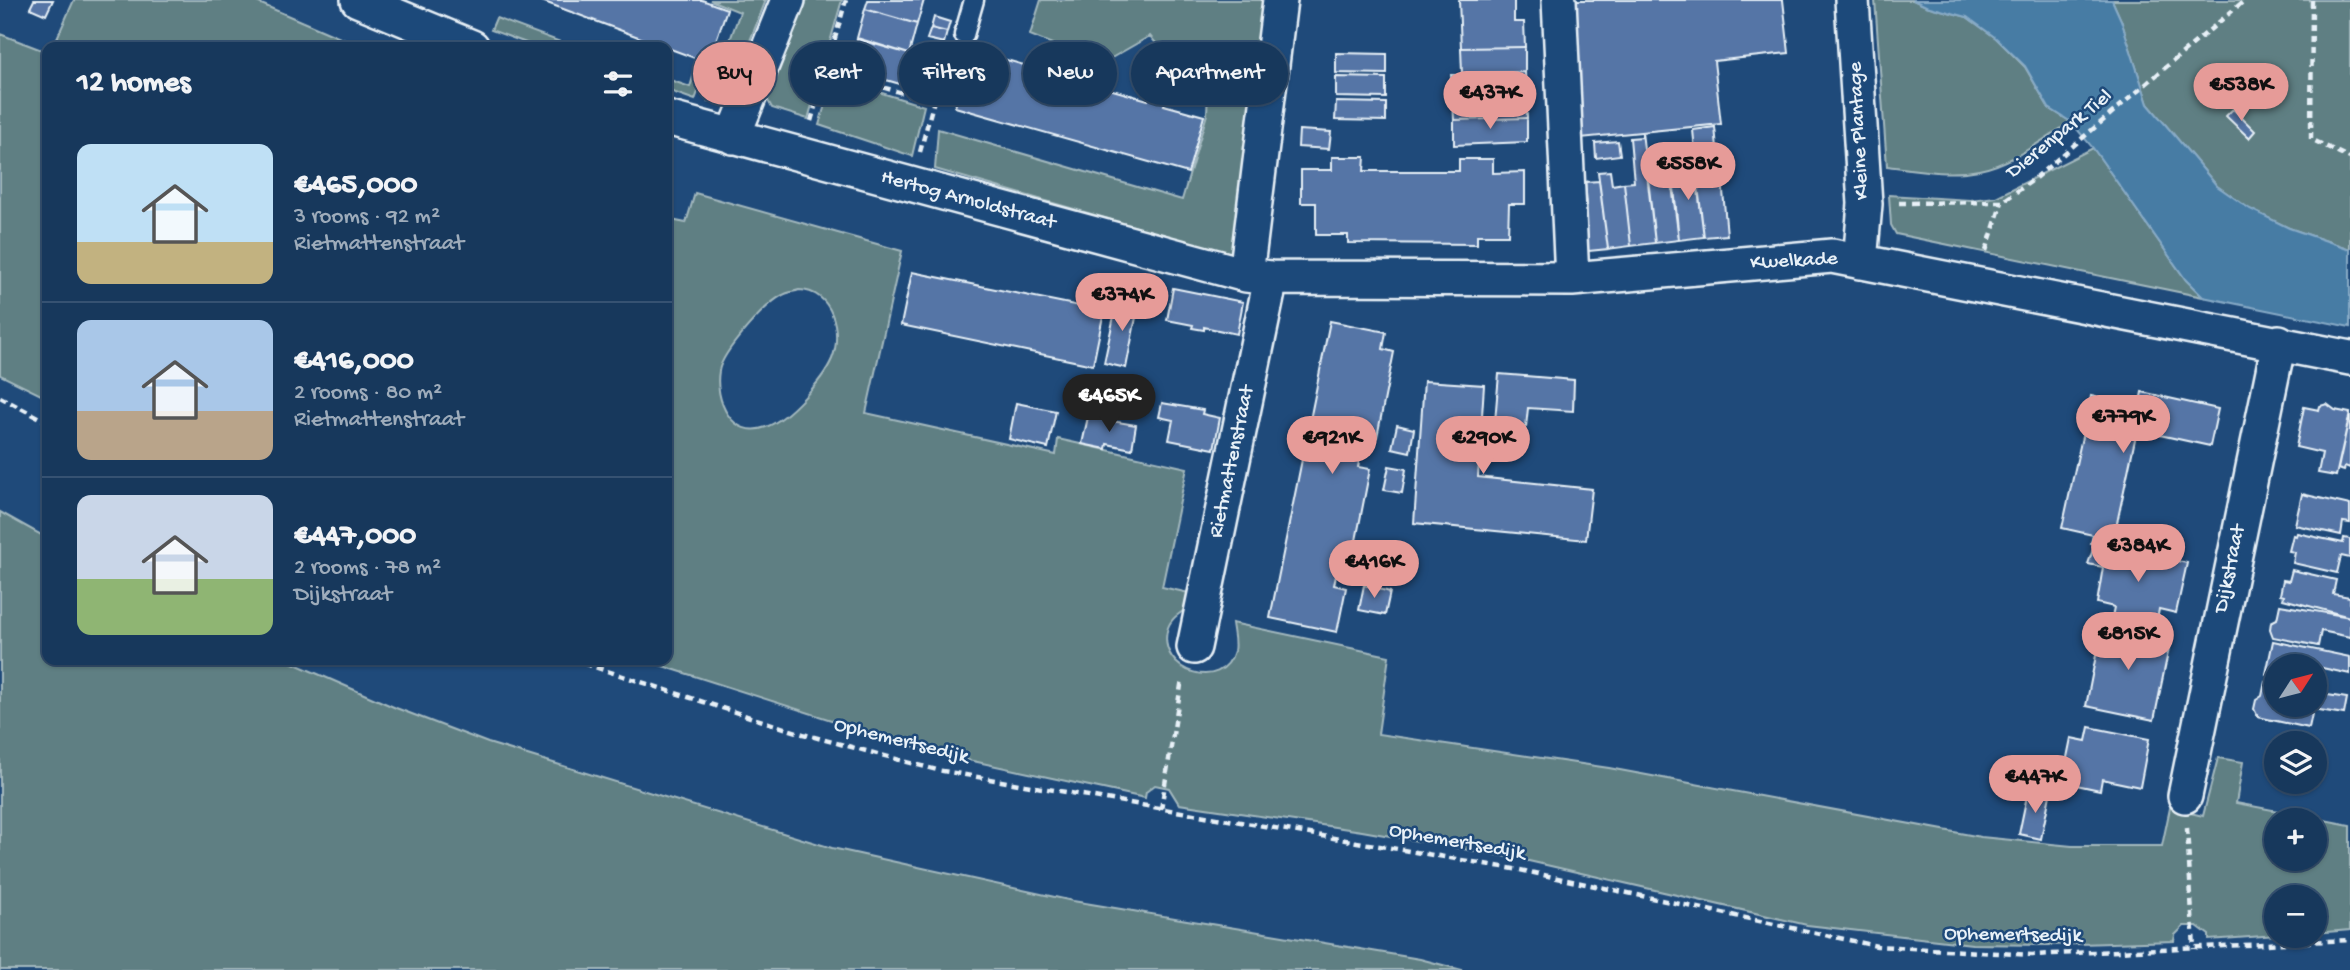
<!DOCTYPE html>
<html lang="en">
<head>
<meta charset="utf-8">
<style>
  body { margin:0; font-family:"Gochi Hand",sans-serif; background:#244365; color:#f1f3f6; height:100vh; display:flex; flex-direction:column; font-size:26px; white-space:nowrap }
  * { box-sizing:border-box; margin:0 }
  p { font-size:23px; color:#9eacbb }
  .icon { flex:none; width:38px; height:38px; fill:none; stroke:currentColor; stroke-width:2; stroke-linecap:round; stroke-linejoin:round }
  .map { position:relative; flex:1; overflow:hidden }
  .side { position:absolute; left:42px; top:42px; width:630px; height:623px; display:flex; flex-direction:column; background:#17385c; border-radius:14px; box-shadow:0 2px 5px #0004,0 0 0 2px #365272 }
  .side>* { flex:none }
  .banner { position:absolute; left:693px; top:42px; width:665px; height:63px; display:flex; gap:14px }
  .needle { width:46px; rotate:54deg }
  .tools { position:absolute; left:2264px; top:654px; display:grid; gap:14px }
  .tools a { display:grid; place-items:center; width:63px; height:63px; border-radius:50%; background:#17385c; box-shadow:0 2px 5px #0004,0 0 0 2px #365272; font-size:35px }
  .price { position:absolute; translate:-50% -60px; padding:0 16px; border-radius:24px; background:#e69b98; color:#111; font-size:23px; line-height:46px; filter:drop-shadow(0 2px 4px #0008) }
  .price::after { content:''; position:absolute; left:50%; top:42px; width:21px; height:16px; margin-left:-10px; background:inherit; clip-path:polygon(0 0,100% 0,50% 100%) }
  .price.active { background:#222; color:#fff }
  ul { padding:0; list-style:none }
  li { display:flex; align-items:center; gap:21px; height:175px; padding:0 35px }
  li+li { border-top:2px solid #365272 }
  li span { display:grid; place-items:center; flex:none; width:196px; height:140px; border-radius:14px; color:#555 }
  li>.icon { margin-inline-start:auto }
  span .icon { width:84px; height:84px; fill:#fffc; stroke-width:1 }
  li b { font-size:30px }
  h2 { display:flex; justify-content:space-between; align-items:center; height:84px; padding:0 35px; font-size:30px }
  .pill { padding:0 24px; border-radius:32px; background:#17385c; box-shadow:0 2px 5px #0004,0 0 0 2px #365272; font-size:24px; line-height:63px }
  .pill.active { background:#e69b98; color:#111 }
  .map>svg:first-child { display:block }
</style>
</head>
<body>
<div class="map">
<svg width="2350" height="970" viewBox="0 0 2350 970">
  <rect width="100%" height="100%" fill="#1f4a7a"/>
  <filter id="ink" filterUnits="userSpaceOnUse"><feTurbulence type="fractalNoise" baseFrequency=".0143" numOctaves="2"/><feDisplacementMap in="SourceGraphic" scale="14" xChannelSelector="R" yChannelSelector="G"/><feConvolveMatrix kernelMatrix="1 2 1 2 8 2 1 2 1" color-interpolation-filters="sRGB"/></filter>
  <g filter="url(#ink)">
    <path fill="#5e7f83" stroke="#a3b8be" stroke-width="2" fill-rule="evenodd" d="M74,0H252L361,47H53Z
      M710,0H766L733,84L721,100L708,102L740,12Z
      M805,0H842L808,119L772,108L766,97Z
      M1041,0H1272L1234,255L935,169L938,129L1182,200L1207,114L1208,91L1180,72L1150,36L1101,64L1030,35Z
      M1875,0H1913L1926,6L1967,17L1996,38L2025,67L2049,108L2071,122C2043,139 2012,164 1979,170C1949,176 1917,170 1887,166Z
      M2112,0H2350V249L2289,228L2249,209L2217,186L2148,104L2121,20Z
      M496,18L566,44L565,47H537L491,30Z
      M0,34L47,52V398L0,375Z
      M697,64L706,70L695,100L667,90V79L690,87Z
      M833,78L924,106L912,156L819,125Z
      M2093,148L2186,280L2203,297L1896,234L1891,225L1889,195L1970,200L1996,197Z
      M695,193L902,251L866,413L1056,455L1058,439L1187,468L1162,587L1198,595C1192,611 1171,612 1167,631C1158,672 1223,693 1234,651C1236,642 1233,632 1232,623L1389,656L1378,734L1609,768L1981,837L2072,846H2162L2170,808L2203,816L2218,758L2243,762L2236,803L2350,825V930L2315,933V898H2277V935L2209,940V935L2197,926H2184L2175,935L2174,941L2048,945L1972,944L1807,925L1520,859L1362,831L1179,804L1169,788L1155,785L1146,792L1145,798L931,752L644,660H667V233L671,220L686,223ZM799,290C832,290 843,332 832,359C823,380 788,419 766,427C732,440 714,400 719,371C722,352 766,303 783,295C788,292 794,292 799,290ZM2277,821H2315V859H2277Z
      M0,512L47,538V660H286L396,708L488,743L832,848L1073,901L1420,959L1462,970H0Z"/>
    <path fill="#467ba4" stroke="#87aac6" stroke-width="2" d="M1913,0H2112L2121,20L2148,104L2217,186L2250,209L2289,228L2350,249V327L2203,297L2186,280L2093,148L2071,122L2049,108L2025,66L1996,38L1967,17L1926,6Z"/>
    <path fill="#5575a6" stroke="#e8f1f8" stroke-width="2" d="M34,0H53L46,15L30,8Z
      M539,0H702L727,9L708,63Z
      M868,0H924L917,24L865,9Z
      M1459,0H1514V22H1524L1525,47L1461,48Z
      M1566,0H1783L1789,53L1714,61L1721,124L1571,139Z
      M865,9L917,24L909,54L857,38Z
      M934,17L950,22L947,32L931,28Z
      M931,28L947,32L944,43L927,39Z
      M857,39L909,54L900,84L848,69Z
      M1525,47V72L1462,73L1461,48Z
      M971,50L1148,100L1150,92L1137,69L1147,63L1157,79L1161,77L1171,95L1167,97L1164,105L1204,116L1188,173L955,107Z
      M1336,53L1387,54V74L1336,73Z
      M1525,72L1526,97L1453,99L1451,75Z
      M917,75L934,79L930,92L913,87Z
      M1336,77L1386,78V98L1336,97Z
      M1526,97L1527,118L1454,120L1453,99Z
      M1336,102L1386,103V121L1335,120Z
      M2233,109L2255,131L2249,138L2226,116Z
      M1527,118V142L1454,145V120Z
      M1715,127L1717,148L1695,150L1693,130Z
      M1299,130L1331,132L1329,149L1298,147Z
      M1642,132L1655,243L1631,246L1624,183L1634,182L1630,138L1642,137Z
      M1618,141L1620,155L1596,158L1595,143Z
      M1332,157H1365L1364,171H1459V159H1493V173L1525,172V204H1509L1508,235H1477V244L1348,243V235H1316V203H1301V170H1332Z
      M1657,157L1660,179L1673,177L1679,240L1655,243L1646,159Z
      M1694,159L1704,237L1679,240L1671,178L1681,175L1680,161Z
      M1708,168L1709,171L1721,169L1727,235L1704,237L1696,169Z
      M1610,171L1612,185L1624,183L1631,246L1608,249L1598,172Z
      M1599,181L1608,249L1579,252L1575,206L1587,205L1585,182Z
      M912,272L1104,311L1093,365L901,325Z
      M1173,288L1243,302L1237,334L1204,327V330L1192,328L1193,325L1167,320Z
      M1118,297L1139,302L1126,368L1104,363Z
      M1330,321L1386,332L1383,349L1394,352L1377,437L1364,435L1358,467L1370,469L1353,556L1341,553L1334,585L1346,588L1337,632L1270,618Z
      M1499,374L1574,380L1573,411L1528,408L1526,427L1506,425L1504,446L1493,445Z
      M1424,381L1484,385L1478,477L1592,489L1586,540L1414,523Z
      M2142,392L2218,409L2210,446L2137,430L2112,546L2091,543L2093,535L2062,528L2091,396L2139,407Z
      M1016,403L1056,411L1048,448L1009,439Z
      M1162,403L1203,410L1202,414L1220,418L1214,449L1169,440L1173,420L1159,417Z
      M2327,404L2335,410L2350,413L2336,476L2318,473L2322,453L2296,447L2304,407L2319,410L2320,406Z
      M2350,413V468L2345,466L2344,471L2338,469Z
      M1088,417L1136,425L1132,449L1107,444L1106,449L1082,444Z
      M1397,425L1414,429L1410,452L1392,448Z
      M1389,466L1406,469L1402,493L1384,490Z
      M2302,494L2350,505V523L2343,522L2341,535L2295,525Z
      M2297,533L2343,543L2344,538L2350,539V558L2341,556L2337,573L2293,563L2295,552L2289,551L2293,535L2296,536Z
      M1374,542L1400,547L1395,571L1368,565Z
      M2095,544L2187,563L2176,613L2159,609L2156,626L2112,617L2114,607L2097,603L2103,567L2088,564Z
      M2292,570L2336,580L2333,594L2350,597V617L2283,599L2284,596L2280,595L2283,580L2289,581Z
      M1364,585L1390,592L1385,615L1359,610Z
      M2280,605L2350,617V637L2321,631L2318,646L2273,637L2270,629L2271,622L2277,619Z
      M2102,625L2171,638L2154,720L2086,706Z
      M2273,641L2350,657V674L2313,666L2277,667V676L2266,674Z
      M2265,682L2277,685V705H2315V693L2347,698L2344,714L2313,709L2309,728L2258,717L2254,709L2256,700L2262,696Z
      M2089,727L2149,739L2140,787L2102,779L2100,790L2062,782L2071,738L2086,741Z
      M2028,791L2050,795L2041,839L2019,834Z"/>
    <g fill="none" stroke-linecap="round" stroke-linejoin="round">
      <defs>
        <path id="lane" d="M964,35L974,0"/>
        <path id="street" d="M358,0L472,47
          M1559,0L1572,279
          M1852,0L1865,204L1860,262
          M667,118L1246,275L1271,278L1572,279L1832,256L2350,358
          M733,137L788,0
          M1246,275L1280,0
          M1194,647L1271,278
          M2185,796L2279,342"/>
      </defs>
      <use href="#lane" stroke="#e8f1f8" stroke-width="23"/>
      <use href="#street" stroke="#e8f1f8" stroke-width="38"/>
      <path stroke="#e8f1f8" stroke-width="4.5" stroke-dasharray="7 5" stroke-linecap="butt" d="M2312,0L2311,139L2350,158
        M826,71L934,102
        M811,121L846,0
        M920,152L946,56
        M1899,203L2002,202L2033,180L2245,0
        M1986,251L2002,202
        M0,397L47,422
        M573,660L803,734L937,770L1520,870L1877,946L2032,955L2350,940
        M1161,809L1182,679
        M2187,828L2194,949"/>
      <use href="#lane" stroke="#1f4a7a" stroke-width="18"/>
      <use href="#street" stroke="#1f4a7a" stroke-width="33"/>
    </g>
  </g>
  <g text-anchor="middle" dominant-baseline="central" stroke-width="5" stroke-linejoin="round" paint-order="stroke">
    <g font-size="21" fill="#e8f1f8" stroke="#1f4a7a">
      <text transform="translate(1860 131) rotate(-93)">Kleine Plantage</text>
      <text transform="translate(2060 135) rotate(-39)">Dierenpark Tiel</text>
      <text transform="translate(968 201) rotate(15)">Hertog Arnoldstraat</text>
      <text transform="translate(1794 262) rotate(-3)">Kwelkade</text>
      <text transform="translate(1233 462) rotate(-78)">Rietmattenstraat</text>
      <text transform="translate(2231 569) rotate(-78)">Dijkstraat</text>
      <text transform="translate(901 742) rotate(14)">Ophemertsedijk</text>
      <text transform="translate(1457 843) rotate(10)">Ophemertsedijk</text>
      <text transform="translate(2013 936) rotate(1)">Ophemertsedijk</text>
    </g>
  </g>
</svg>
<div class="tools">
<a><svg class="needle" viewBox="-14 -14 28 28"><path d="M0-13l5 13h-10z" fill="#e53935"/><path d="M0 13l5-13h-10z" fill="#9eacbb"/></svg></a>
<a><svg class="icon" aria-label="layers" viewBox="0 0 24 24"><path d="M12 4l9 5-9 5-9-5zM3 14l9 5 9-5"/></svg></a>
<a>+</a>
<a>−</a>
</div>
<b class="price" style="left:2241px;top:123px">€538K</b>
<b class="price" style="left:1490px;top:131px">€437K</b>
<b class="price" style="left:1688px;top:202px">€558K</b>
<b class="price" style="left:1122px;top:333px">€374K</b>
<b class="price active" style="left:1109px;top:434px">€465K</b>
<b class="price" style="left:2123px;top:455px">€779K</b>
<b class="price" style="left:1332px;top:476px">€921K</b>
<b class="price" style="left:1483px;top:476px">€290K</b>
<b class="price" style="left:2138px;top:584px">€384K</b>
<b class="price" style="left:1374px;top:600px">€416K</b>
<b class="price" style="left:2128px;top:672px">€815K</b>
<b class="price" style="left:2035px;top:815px">€447K</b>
<div class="banner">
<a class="pill active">Buy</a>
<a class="pill">Rent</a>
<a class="pill">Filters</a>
<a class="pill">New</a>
<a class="pill">Apartment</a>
</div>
<section class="side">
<h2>12 homes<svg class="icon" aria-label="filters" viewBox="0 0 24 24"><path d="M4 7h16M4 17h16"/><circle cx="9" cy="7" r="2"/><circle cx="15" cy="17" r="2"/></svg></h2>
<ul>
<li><span style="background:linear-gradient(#bfe0f5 70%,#c2b280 0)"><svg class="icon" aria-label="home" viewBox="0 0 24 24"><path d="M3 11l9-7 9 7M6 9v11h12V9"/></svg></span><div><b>€465,000</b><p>3 rooms · 92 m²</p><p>Rietmattenstraat</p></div></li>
<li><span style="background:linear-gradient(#a9c7e8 65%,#b9a48a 0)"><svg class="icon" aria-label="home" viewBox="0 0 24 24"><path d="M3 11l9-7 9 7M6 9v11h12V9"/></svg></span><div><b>€416,000</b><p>2 rooms · 80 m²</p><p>Rietmattenstraat</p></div></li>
<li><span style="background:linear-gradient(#c9d6e8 60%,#8fb573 0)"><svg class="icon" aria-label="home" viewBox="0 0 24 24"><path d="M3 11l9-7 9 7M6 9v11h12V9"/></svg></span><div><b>€447,000</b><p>2 rooms · 78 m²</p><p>Dijkstraat</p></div></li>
</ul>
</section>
</div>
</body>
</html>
